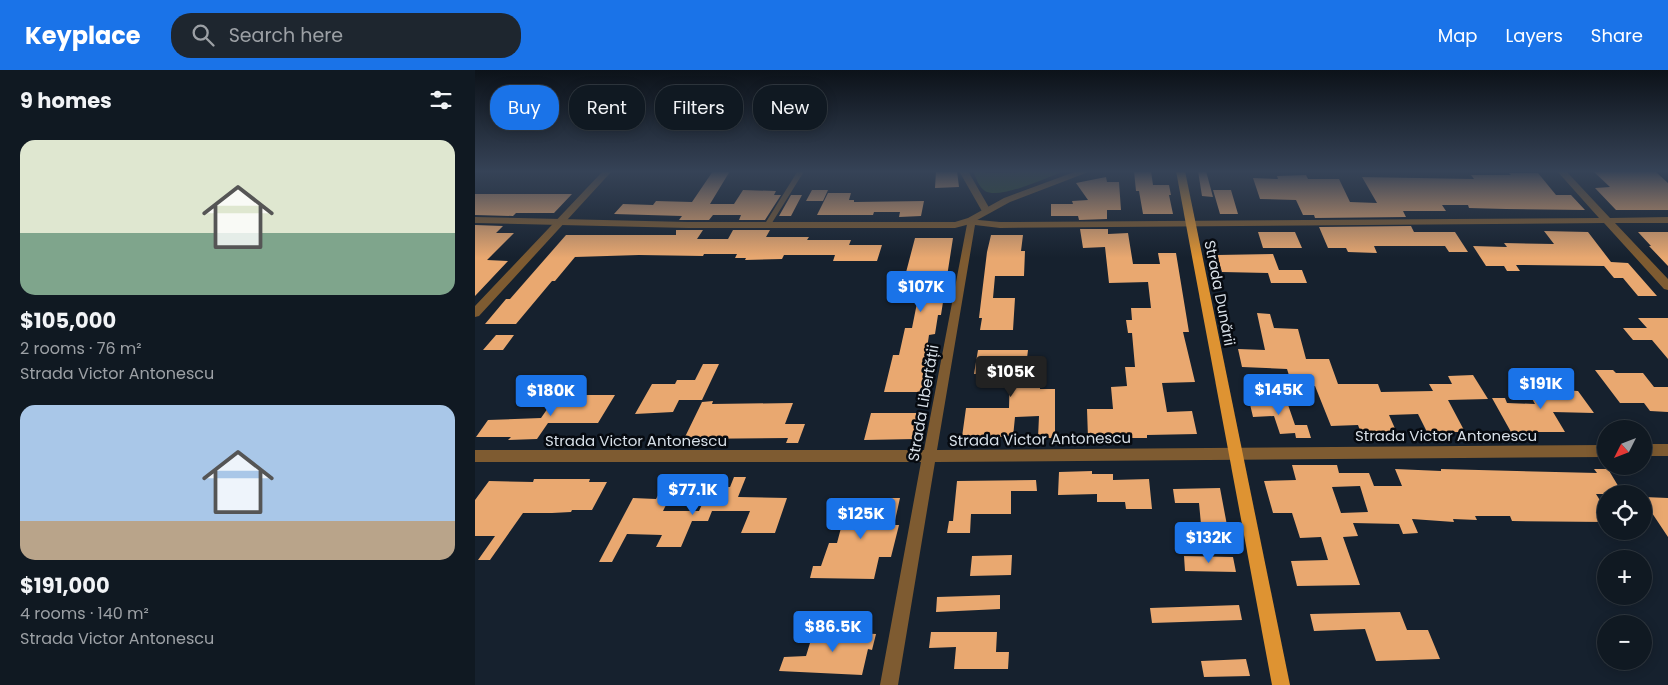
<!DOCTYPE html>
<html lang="en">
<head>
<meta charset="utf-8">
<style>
  body { margin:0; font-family:Poppins,sans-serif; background:#1e262f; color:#f1f3f6; height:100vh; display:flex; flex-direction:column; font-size:19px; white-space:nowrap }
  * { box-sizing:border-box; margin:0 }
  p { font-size:16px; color:#9ca0a5 }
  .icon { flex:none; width:28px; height:28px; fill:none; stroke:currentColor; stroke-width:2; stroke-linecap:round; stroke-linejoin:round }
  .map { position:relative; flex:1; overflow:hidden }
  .sheet { display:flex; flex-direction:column; background:#101922; width:475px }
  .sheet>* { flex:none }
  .banner { position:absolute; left:15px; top:15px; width:475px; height:45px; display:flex; gap:10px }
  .needle { width:32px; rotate:228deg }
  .controls { position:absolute; left:1122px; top:350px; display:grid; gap:10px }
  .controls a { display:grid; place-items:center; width:55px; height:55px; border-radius:50%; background:#101922; box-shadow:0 2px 12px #0003,0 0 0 1px #303840; font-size:25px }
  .price { position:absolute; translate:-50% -42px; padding:0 11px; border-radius:5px; background:#1a73e8; color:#fff; font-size:16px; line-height:32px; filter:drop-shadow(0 1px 2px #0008) }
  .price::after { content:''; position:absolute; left:50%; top:30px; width:15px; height:11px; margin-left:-8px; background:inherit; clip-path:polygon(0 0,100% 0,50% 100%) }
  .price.on { background:#222; color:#fff }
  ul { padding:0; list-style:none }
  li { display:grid; align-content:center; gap:10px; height:265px; padding:0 20px }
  li span { display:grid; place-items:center; height:155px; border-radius:15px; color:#555 }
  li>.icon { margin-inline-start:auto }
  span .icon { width:90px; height:90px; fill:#fffc; stroke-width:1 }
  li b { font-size:21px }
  h2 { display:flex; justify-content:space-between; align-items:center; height:60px; padding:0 20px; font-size:21px }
  .pill { padding:0 18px; border-radius:20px; background:#101922; box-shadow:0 2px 12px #0003,0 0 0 1px #303840; font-size:18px; line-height:45px }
  .pill.on { background:#1a73e8; color:#fff }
  header { display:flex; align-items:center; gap:30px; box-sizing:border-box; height:70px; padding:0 25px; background:#1a73e8; color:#fff }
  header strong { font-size:24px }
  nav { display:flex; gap:28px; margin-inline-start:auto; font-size:18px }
  .search { width:350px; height:45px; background:#1e262f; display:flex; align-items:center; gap:12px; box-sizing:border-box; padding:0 18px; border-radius:20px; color:#9ca0a5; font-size:19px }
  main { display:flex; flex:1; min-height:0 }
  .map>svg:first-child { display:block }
</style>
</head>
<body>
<header>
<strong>Keyplace</strong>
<div class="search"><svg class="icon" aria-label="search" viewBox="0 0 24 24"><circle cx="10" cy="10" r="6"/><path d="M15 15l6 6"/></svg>Search here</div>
<nav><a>Map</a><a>Layers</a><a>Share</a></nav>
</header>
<main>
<section class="sheet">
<h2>9 homes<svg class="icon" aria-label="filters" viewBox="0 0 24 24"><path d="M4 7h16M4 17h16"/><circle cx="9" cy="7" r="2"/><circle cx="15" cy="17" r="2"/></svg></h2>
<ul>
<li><span style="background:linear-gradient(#dfe7d0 60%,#7fa58c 0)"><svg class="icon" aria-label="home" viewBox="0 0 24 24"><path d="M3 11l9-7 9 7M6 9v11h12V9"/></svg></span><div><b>$105,000</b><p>2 rooms · 76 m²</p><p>Strada Victor Antonescu</p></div></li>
<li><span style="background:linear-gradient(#a9c7e8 75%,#b9a48a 0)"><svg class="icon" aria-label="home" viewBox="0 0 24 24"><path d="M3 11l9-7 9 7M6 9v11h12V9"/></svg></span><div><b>$191,000</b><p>4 rooms · 140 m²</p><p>Strada Victor Antonescu</p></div></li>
</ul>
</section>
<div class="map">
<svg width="1193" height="615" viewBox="0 0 1193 615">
  <rect width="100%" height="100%" fill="#16212e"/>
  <path fill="#31502f" d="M498,101L515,103L589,101C573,107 525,130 510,121C504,117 501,108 498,101Z"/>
  <path fill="#e9a870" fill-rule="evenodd" d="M238,101H255L235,134H259L268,120L301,121L299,125H306L290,150H264L266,145H238L234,150H204L207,146L139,144L148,134L178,135L181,131L217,132Z
    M461,101H482L484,117L460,118Z
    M659,101H676L678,115H694L696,125H694L698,144H668L664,121H661Z
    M723,101H731L738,127L727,126Z
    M1118,101H1180L1193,113V140H1141L1120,118L1135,117Z
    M1034,103H1063L1081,125H1096L1110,140L1031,139L994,138L993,135H967L971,141H928L931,147L840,148L839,145H828L821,130L785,129L778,108L803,109L802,106L831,105L833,109H864L875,132L902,133L887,107L999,109L996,105H1036Z
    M631,107L632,112H644L646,140H632V149L604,150L603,146H576V134H598L597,131L613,130L601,113Z
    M337,120H353L348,131H331Z
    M738,120H756L763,144H745Z
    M353,123H376L374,130H379V132L449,131L446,146L424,147L425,142H399L398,145H342Z
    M0,124H97L79,143H41L38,146L0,145Z
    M316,125H327L316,146H304Z
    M0,155L28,156L21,163H39L12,190L33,191L0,226Z
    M936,156L939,162H980L993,182H974L970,176H899L902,183L873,182L871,178H853L844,157Z
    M605,159H633V164L653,163L658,194H685L683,183H701L714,262H708L720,312L687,313L692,342L717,341L722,364L672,365V368H613L612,339H638L636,317L652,316L650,297H660L657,263H653L651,250H657L656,238H676L673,212L634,213L630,177L608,178Z
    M201,160H228L222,169H253L258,160H295L291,167H334L332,170H376L374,175H407L402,191H358L360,185H309L307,189L270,190L271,188H260L262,184H229L228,186L164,185L100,187L80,211H77L41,254H10L31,229H35L91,165H201Z
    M1069,161L1113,162L1136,192L1153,193L1182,226H1163L1148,208H1139L1129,196L1041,195L1045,201H1032L1029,196H1011L998,176L1032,177L1029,173L1079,174Z
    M783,162H820L827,178H788Z
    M1163,162H1193V196L1174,176H1176Z
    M516,165H548L546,181H550L549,206H520L518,228H540L538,260H505L507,248H504L512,182Z
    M440,168H478L466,245H463L460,264L454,265L451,285H457L453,308L450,322H409L418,285H424L430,258H437L442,233H423Z
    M798,184L804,200H827L832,213H796L793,203L747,202L742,185Z
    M782,243L795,244L799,258L823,259L831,289H854L863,314H903L906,322L958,321L954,314H977L973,306L998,305L1013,329L973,330L990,362H952L943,344L914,345L922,363H886L883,355L856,356L840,316L817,315L812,299L767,297L763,279L790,280Z
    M1163,248H1193V289L1177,270H1158L1148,258H1172Z
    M21,265H39L28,280H8Z
    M503,280H553L550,305H565V319H580V368H563L564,346L540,347L538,367H487L491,338H534L535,303L499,304Z
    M228,294H244L227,330H204L198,342L160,344L177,314H200L202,310H220Z
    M1120,300H1138L1141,303H1168L1179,317H1193V342L1175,341L1169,333H1145Z
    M1051,318L1103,321L1119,343L1078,342L1090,362H1036L1017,328H1030L1032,333L1060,334Z
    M82,325H140L123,353H73L62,369L33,370L36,367H1L13,350L66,348Z
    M811,329L820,355H832L836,368H821L820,363L805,364L799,346L778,347L774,330Z
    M238,331L237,334L318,333L310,354H330L323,373H311L313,368L209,369L227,332Z
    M396,343H444L440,369L389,370Z
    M817,395H862L864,403H894L899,416H927L920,399L966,401V399L1122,403L1119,399H1133L1148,424H1121L1131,440V452L1037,451L1035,446H1000L1002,450L978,449L979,452L937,449L943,463L928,464L924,454L878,453L883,466L868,467L885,515L822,516L816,491L853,490L846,467L825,468L817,443H798L789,411L821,410ZM885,416L893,442L866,443L857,417Z
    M617,401V404H638V410L674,409L677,439H651L650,432H622V424L583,425L584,402Z
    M259,407H271L263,427L312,428L300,463H266L275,441H237L233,451H217L206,477H181L187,465L152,464L137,492H124L158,428L181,429L188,416L200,417L188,441H224L235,417H255Z
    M59,409H115L114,412H132L117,440H97L96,442L77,443H48L15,490H3L20,466H0V430L14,411L58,412Z
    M561,410L562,421H536V444H496L495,463H472L474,451H478L482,411Z
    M745,418L754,466L727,465L724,433H700L698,419Z
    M1169,427L1193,428V467L1169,431Z
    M374,428H425L419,455H424L416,487H404L399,509L335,508L338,496H346L354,473H362Z
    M537,485L536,505L495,506L497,486Z
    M709,486L758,487L761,502L710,501Z
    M525,525V539L461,542L462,527Z
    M764,535L767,550L677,553L675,538Z
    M925,542L932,560H953L965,589L901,591L890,559L839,561L835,544Z
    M349,554L364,555L363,562L401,564L397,580L393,579L387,605L304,601L309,587L331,586L339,560H348Z
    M456,562H522L521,582H534L533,599H479L481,577L454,578Z
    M771,589L775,606L729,607L726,591Z"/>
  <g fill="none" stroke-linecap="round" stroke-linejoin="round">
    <path stroke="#7e5b31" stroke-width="5.5" d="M293,154L326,101"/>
    <path fill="#7e5b31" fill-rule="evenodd" d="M128,101H137L4,246L0,247V236Z
      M484,101H493L516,141L514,143H508Z
      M1082,101H1091L1135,148L1193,147V153H1140L1193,209V220L1189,219L1129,153L525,158L500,155L462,380L1131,375V387L460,392L423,615H405L446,392H0V380H449L493,149L525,152L1124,148Z
      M1169,374H1193V386H1169Z"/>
    <path fill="#7e5b31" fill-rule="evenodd" d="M602,101H616L535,132L495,154L480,158H213L0,153V147L213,152H480L493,148L529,128Z"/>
    <path fill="#de9332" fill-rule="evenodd" d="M701,101H710L815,615H797Z"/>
  </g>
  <linearGradient id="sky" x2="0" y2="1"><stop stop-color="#0c1219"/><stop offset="0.54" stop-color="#364357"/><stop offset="1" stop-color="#364357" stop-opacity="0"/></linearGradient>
  <rect width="1193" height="188" fill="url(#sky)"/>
  <g text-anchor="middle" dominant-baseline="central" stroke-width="5" stroke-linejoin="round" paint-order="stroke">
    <g font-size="15" fill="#d7dfe7" stroke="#060a10">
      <text transform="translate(745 223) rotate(79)">Strada Dunării</text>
      <text transform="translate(448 333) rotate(-80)">Strada Libertății</text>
      <text x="971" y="365">Strada Victor Antonescu</text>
      <text transform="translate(565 369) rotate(-1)">Strada Victor Antonescu</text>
      <text x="161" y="370">Strada Victor Antonescu</text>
    </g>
  </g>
</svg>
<div class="controls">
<a><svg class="needle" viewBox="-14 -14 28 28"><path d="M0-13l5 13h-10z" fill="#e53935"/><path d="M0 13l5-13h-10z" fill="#9ca0a5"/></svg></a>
<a><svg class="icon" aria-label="locate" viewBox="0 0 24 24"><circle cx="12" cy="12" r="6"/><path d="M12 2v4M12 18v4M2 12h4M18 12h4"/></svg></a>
<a>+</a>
<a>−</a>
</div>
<b class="price" style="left:446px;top:243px">$107K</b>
<b class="price on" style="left:536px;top:328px">$105K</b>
<b class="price" style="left:1066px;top:340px">$191K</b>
<b class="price" style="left:804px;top:346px">$145K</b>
<b class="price" style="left:76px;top:347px">$180K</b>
<b class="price" style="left:218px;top:446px">$77.1K</b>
<b class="price" style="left:386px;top:470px">$125K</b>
<b class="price" style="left:734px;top:494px">$132K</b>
<b class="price" style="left:358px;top:583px">$86.5K</b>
<div class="banner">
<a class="pill on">Buy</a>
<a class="pill">Rent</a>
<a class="pill">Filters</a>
<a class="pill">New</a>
</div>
</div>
</main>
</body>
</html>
